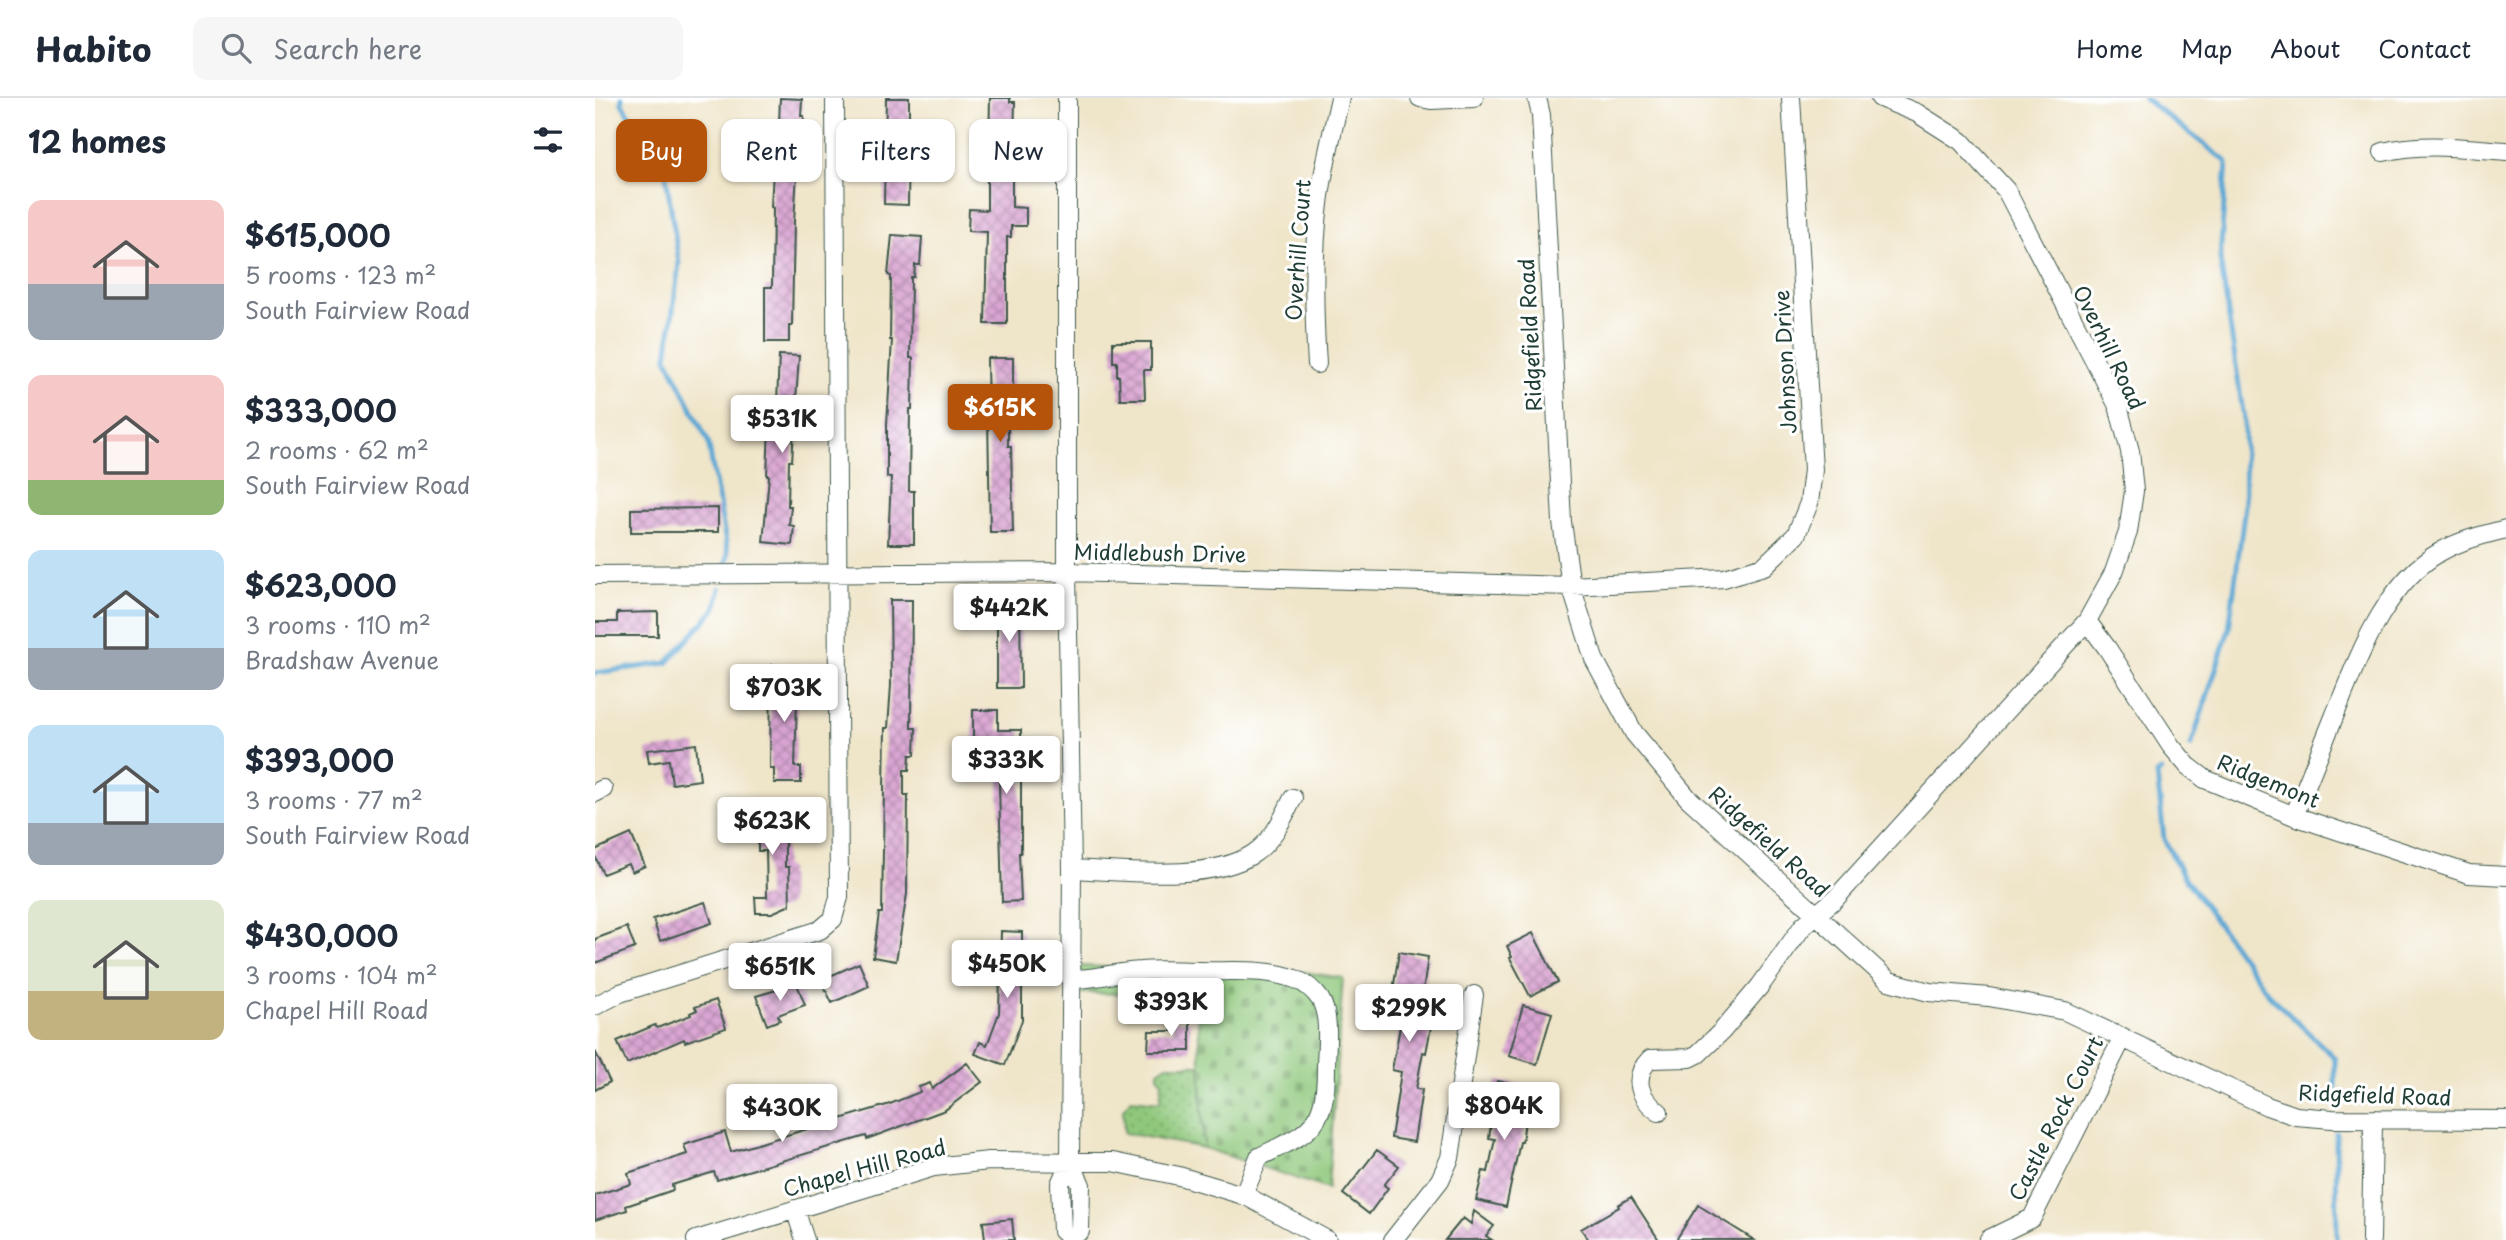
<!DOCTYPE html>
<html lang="en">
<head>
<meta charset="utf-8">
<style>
  body { margin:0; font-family:"Playpen Sans",sans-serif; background:#f6f6f7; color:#1f2937; height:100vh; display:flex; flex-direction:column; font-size:26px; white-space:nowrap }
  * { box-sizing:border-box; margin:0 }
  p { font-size:23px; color:#747a83 }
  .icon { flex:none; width:38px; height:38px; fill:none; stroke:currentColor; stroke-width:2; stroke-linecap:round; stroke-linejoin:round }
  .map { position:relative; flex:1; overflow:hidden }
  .side { display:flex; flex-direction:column; background:#fff; width:595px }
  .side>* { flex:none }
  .top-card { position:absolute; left:21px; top:21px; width:665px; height:63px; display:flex; gap:14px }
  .price { position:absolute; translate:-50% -60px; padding:0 16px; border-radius:7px; background:#fff; color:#222; font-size:23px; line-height:46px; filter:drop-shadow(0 2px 4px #0008) }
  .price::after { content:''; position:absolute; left:50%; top:42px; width:21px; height:16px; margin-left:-10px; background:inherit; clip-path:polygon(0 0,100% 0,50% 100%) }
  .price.selected { background:#b45309; color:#fff }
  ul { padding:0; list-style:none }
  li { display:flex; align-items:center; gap:21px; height:175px; padding:0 28px }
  li span { display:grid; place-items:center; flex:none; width:196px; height:140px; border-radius:14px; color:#555 }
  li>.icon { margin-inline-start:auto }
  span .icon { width:84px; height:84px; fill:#fffc; stroke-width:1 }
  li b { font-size:30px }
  h2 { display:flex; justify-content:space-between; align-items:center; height:84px; padding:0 28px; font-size:30px }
  .tag { padding:0 24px; border-radius:14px; background:#fff; box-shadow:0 2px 5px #0004; font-size:24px; line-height:63px }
  .tag.selected { background:#b45309; color:#fff }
  header { display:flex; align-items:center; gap:42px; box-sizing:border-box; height:98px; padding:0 35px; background:#fff; border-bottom:2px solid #e0e1e3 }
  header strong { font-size:33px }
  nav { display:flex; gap:38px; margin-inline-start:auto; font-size:24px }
  .search { width:490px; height:63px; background:#f6f6f7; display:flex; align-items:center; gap:18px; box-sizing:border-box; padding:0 24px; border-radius:14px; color:#747a83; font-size:26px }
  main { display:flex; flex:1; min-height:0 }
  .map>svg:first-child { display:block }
</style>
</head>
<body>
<header>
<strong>Habito</strong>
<div class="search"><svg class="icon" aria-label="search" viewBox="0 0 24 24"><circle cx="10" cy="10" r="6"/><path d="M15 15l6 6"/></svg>Search here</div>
<nav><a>Home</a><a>Map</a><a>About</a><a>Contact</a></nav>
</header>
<main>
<section class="side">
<h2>12 homes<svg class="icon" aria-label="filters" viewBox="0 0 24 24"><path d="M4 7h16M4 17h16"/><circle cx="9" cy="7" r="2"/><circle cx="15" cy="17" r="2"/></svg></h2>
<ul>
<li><span style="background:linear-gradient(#f6c9c9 60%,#9aa5b1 0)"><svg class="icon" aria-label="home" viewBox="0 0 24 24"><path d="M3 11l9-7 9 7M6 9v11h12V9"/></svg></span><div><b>$615,000</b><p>5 rooms · 123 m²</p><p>South Fairview Road</p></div></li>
<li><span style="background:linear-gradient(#f6c9c9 75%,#8fb573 0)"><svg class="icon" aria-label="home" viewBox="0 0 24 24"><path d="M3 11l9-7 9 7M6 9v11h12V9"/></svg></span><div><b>$333,000</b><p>2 rooms · 62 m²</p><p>South Fairview Road</p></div></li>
<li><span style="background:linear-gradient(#bfe0f5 70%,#9aa5b1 0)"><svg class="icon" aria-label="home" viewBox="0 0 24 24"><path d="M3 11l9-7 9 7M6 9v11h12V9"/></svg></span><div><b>$623,000</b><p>3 rooms · 110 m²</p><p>Bradshaw Avenue</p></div></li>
<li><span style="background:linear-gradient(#bfe0f5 70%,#9aa5b1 0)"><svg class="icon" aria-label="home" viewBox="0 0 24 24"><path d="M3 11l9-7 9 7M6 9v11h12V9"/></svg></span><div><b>$393,000</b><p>3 rooms · 77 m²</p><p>South Fairview Road</p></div></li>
<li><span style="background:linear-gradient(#dfe7d0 65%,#c2b280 0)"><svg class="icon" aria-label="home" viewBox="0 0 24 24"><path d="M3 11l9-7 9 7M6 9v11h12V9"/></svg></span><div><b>$430,000</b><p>3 rooms · 104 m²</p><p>Chapel Hill Road</p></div></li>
</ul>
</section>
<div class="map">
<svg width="1911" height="1142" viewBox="0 0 1911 1142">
  <defs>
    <pattern id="cemetery-stones" width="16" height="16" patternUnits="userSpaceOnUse" patternTransform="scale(1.75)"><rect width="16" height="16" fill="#8fc87c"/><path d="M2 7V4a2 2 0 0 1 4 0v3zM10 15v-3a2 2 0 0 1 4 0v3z" fill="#74a466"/></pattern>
    <pattern id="park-dots" width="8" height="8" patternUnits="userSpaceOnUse" patternTransform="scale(1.75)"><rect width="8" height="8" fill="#8fc87c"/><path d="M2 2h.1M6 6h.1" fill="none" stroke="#74a466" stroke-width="1.8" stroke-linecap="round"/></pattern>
    <pattern id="building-cross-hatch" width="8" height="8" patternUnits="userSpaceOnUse" patternTransform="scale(1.75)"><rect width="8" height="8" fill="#daa5d3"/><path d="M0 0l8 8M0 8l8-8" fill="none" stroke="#b088ac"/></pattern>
  </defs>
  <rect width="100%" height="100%" fill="#fff"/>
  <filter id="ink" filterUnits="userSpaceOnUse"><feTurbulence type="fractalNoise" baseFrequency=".0143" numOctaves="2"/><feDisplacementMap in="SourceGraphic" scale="14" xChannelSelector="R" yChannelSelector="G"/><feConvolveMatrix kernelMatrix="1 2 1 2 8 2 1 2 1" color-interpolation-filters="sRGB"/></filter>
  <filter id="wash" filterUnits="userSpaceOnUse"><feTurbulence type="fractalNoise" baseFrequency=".00686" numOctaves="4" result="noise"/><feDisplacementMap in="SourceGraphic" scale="28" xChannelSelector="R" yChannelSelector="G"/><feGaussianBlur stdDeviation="1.57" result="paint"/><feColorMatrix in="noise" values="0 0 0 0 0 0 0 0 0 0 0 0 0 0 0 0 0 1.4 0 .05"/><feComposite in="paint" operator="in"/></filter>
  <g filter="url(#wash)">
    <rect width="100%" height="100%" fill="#efe5c9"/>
    <path fill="url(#cemetery-stones)" stroke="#578258" stroke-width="2" d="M479,868L710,874L748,880L733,1091L609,1050L602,897L479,895Z"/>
    <path fill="url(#park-dots)" stroke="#578258" stroke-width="2" d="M572,967H605L609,1050L529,1035L528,1011L536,1001L565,1004L567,983L563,978V973Z"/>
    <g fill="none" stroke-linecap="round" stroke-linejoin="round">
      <path stroke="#5ba7d4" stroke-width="5" d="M27,0V6L70,70L84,165L72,260L113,343L133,456L131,464
        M1549,0L1632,64L1625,161L1649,321L1650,407L1634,531L1596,648
        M0,575L72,565L120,511L125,490
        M1566,673L1562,676L1569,741L1587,776L1675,898L1740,960V1008
        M1741,1035L1742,1142"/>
    </g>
    <g id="blocks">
      <path fill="url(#building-cross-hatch)" d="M185,0L207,1L206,18H209L208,43H204L199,124L197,228H194V244H170V189H177L178,110L176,109L179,54H183Z
        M291,0H314V21L330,22L331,42H314L313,107L289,106Z
        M395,0H415V4H420L419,41H413V75H417V109L431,110V128H416V139H412V226H390L392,134L373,133L374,111L392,112V52H394Z
        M297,137L327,139L325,167H320L319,179H316L315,260H318L317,311H315L314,393H319V446H293L296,379H292V326L297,242H295L296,178L293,177Z
        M518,244H556V272H549L550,301H525L524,278H522V264H518Z
        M184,257L204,258L197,363H194L193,408H196L194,427L199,428L197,447L168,444L174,378H172L174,328H181Z
        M392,260H418V298H413V348H416L418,434H395Z
        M123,410V434H36V411Z
        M295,502H317L316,630H321L320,657H315L314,672H309V697H313L312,796L301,863L278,859L284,815H287L290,630H293L296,587Z
        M402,502H425L426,590H402Z
        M63,514V538H0V524H22V515Z
        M176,567H203L200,669H206V685H179V671H175Z
        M378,612H403V632H426V755H424L426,803L407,804L403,645L378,646Z
        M101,646L105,682L77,686L74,662L54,665L52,652Z
        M165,708H190V769H194L195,807L177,815H161L160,799H172L171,753H163V741H151V721H165Z
        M36,736L50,768L37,774L33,766L8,776L0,758V752Z
        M110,804L117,825L65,843L58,821Z
        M32,829L40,850L0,865V841Z
        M406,833L427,834V922L410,967L380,956L385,944L392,947L404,915Z
        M938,835L963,884L935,898L915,860L917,859L912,848Z
        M804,854L833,859L828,893H824L819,921L837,924L831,955L828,954L821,991L827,992L819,1044L796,1040L806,974L797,972L810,901L797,899Z
        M264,865L274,888L237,905L226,882Z
        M202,886L210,907L183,917L185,922L172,927L161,898Z
        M121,902L131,930L90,944L89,941L32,966L22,943L60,927L62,930L96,917L95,915L102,912L100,909Z
        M928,907L957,915L942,966L914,958Z
        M578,923H595V953H553L554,933H578Z
        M0,953L15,984L0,992Z
        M372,965L387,984L350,1012L272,1041L271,1038L122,1082L119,1074L77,1087L78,1092L31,1108L32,1112L0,1122V1097L36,1086L33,1075L92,1056L89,1047L130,1034L136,1054L295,1006L325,994L324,989L335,985L337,991Z
        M902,983L935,988L927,1044H925L911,1109L881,1102L888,1073L893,1074L900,1041L894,1040Z
        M782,1052L804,1068L789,1087L793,1090L774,1116L748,1096Z
        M1036,1099L1064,1142H994L986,1131L1024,1109L1023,1107Z
        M1103,1107L1159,1142H1081Z
        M879,1113L899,1128L891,1138L897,1142H850L868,1120L876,1126Z
        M417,1121L419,1142H390L388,1124Z"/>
    </g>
  </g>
  <g filter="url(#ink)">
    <use href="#blocks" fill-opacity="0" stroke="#3e564a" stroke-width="2"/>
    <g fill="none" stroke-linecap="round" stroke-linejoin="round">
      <defs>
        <path id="minor" d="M472,0V474L477,771L475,1063L465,1086L467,1133L476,1140
          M825,0L836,2L879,0
          M942,0L946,17L967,424L976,488L999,561L1039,635L1093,700L1294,883L1334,894L1394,899L1470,913L1672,1008L1701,1018L1737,1021L1911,1022
          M1788,54C1829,44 1869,50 1911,53
          M722,266C718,205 717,139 728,79C733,52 739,26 745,0
          M0,477L472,474L976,488L1129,480L1169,468L1201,437L1214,405L1218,372L1196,0
          M1492,523L1512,550L1576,648L1593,668L1610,681L1699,718L1874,776L1911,778
          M0,695L8,691
          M1699,718C1712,685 1726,652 1739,619C1763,561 1788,487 1845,454C1866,442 1888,437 1911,431
          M477,771C528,773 615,784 658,756C678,743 688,720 698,700
          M477,881C500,881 522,874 546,873C565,871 585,873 605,873C636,874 671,870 700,881C710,885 719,892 725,901C736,919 731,950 731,970C731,1031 713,1035 664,1059L648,1098
          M0,908L25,895L225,832L238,821L244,799L240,0
          M1064,1014C1045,1001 1036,980 1055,961L1095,960L1103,956L1127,933L1165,888L1208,828L1240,801L1492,523L1519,474L1533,434L1539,393L1535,353L1523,308L1411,92L1366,43L1322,15L1285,0
          M475,1063L486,1087L485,1133L476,1140
          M200,1111L210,1142
          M1394,1141L1437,1120L1528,939
          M101,1142L339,1069L394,1063L518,1064L584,1078L651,1098L732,1142
          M798,1142L845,1082L855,1060L879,897
          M1776,1142L1778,1023"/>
      </defs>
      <use href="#minor" stroke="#3e564a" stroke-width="20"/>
      <use href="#minor" stroke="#fff" stroke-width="18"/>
    </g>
  </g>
  <g text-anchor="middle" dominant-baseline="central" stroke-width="6" stroke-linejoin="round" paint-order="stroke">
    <g font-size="21" fill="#1f3d34" stroke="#fff">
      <text transform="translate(702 152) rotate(-86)">Overhill Court</text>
      <text transform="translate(934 237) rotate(-93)">Ridgefield Road</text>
      <text transform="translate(1515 249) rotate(64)">Overhill Road</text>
      <text transform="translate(1189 264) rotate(-93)">Johnson Drive</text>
      <text transform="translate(565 454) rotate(1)">Middlebush Drive</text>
      <text transform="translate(1674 682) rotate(22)">Ridgemont</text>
      <text transform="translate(1175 743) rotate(42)">Ridgefield Road</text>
      <text transform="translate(1780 996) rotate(2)">Ridgefield Road</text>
      <text transform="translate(1460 1020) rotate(-63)">Castle Rock Court</text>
      <text transform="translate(269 1069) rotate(-15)">Chapel Hill Road</text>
    </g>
  </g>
</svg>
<b class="price selected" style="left:405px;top:346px">$615K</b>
<b class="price" style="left:187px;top:357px">$531K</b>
<b class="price" style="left:414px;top:546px">$442K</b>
<b class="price" style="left:189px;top:626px">$703K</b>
<b class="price" style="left:411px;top:698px">$333K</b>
<b class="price" style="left:177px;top:759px">$623K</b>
<b class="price" style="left:412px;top:902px">$450K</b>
<b class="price" style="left:185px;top:905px">$651K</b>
<b class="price" style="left:576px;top:940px">$393K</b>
<b class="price" style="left:814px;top:946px">$299K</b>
<b class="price" style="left:909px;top:1044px">$804K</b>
<b class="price" style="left:187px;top:1046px">$430K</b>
<div class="top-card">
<a class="tag selected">Buy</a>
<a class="tag">Rent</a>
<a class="tag">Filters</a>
<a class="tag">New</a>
</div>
</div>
</main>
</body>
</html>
